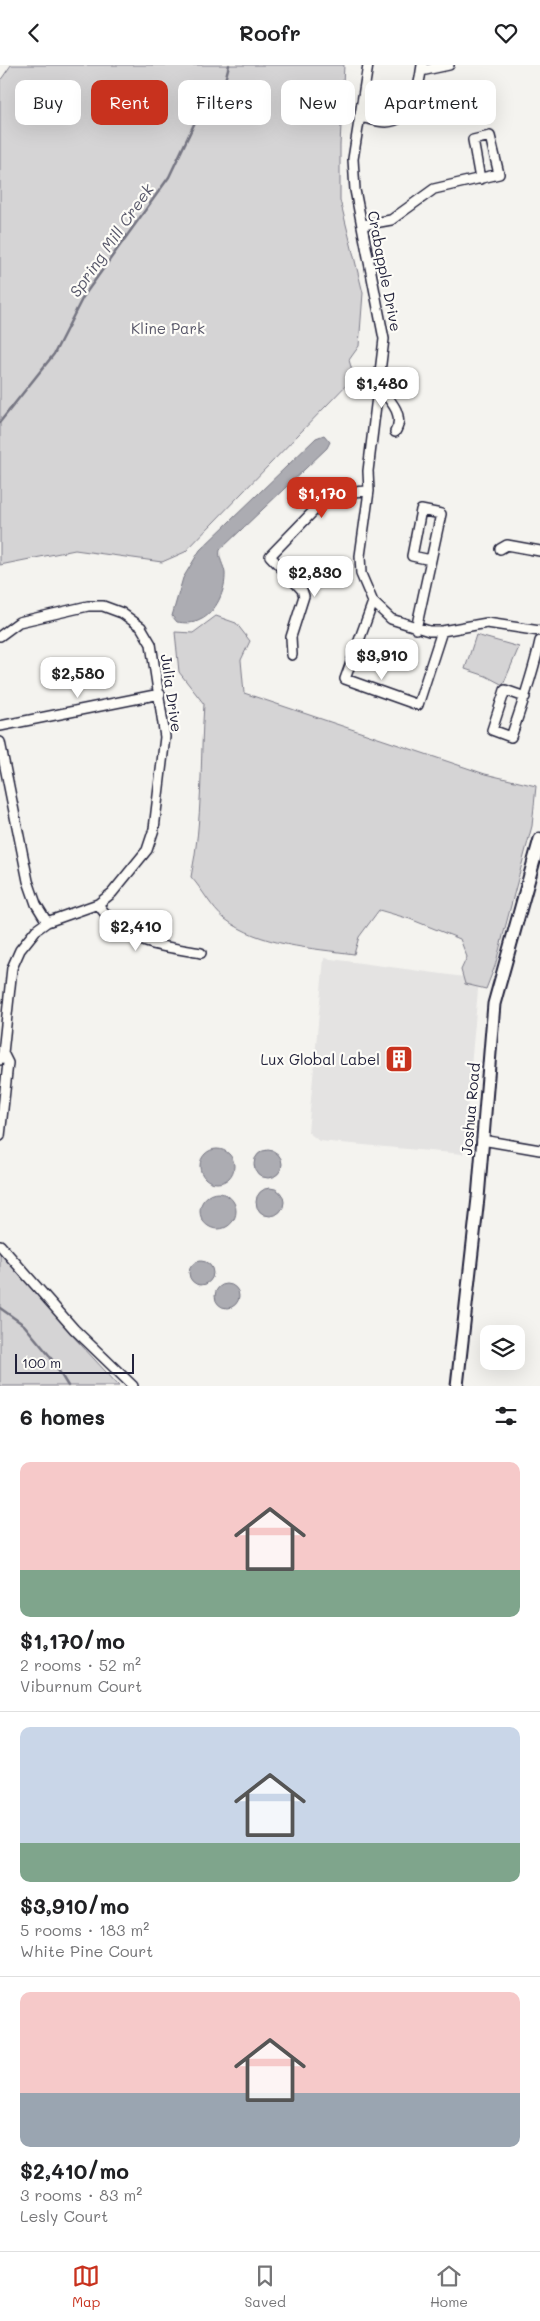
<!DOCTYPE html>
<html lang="en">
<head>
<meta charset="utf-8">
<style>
  body { margin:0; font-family:Mali,sans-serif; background:#f6f6f6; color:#202124; height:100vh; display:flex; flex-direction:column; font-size:19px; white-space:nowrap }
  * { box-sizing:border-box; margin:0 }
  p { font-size:16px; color:#757577 }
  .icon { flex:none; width:28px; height:28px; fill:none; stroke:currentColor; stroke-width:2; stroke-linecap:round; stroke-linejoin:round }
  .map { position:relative; height:1321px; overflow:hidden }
  .panel { display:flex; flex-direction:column; background:#fff; flex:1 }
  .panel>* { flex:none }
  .top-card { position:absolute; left:15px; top:15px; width:510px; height:45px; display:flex; gap:10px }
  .fabs { position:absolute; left:480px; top:1260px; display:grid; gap:10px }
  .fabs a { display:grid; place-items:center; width:45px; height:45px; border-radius:10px; background:#fff; box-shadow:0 5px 20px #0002; font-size:25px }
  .scale { position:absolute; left:15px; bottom:12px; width:119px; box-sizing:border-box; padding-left:5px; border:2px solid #22223b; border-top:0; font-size:14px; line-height:18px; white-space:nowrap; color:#22223b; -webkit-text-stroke:4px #fdfcf7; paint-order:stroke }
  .price { position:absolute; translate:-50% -42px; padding:0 11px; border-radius:10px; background:#fff; color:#222; font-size:16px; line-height:32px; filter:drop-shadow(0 1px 2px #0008) }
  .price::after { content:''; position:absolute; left:50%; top:30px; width:15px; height:11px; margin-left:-8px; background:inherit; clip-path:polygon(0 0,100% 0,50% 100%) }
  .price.selected { background:#c8321e; color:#fff }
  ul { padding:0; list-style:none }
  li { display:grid; align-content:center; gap:10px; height:265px; padding:0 20px }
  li+li { border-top:1px solid #e0e0e0 }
  li span { display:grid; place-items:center; height:155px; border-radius:10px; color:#555 }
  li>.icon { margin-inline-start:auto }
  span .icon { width:90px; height:90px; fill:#fffc; stroke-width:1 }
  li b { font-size:21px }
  h2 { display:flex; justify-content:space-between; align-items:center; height:60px; padding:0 20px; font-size:21px }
  .chip { padding:0 18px; border-radius:10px; background:#fff; box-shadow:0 5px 20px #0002; font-size:18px; line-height:45px }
  .chip.selected { background:#c8321e; color:#fff }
  header { display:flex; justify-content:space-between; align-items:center; height:65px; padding:0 20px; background:#fff; font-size:22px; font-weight:600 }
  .tab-bar { display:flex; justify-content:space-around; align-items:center; height:70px; border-top:1px solid #e0e0e0; background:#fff; font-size:14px; color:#757577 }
  .tab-bar a { display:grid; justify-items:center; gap:2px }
  .tab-bar .selected { color:#c8321e }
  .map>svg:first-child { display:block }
</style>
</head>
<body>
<header><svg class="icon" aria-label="back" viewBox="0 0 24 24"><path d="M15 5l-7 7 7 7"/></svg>Roofr<svg class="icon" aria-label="heart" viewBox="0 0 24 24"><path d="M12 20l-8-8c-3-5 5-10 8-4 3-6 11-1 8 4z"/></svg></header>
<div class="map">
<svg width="540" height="1321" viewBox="0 0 540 1321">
  <rect width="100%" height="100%" fill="#f4f3ef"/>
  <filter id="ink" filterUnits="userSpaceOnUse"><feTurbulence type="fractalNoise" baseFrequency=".02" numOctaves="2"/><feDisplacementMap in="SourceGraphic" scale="10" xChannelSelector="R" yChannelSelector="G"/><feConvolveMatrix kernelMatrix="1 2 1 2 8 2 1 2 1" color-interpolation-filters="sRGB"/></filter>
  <g filter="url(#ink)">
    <path fill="#e4e3e2" d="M324,893L479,914L463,1089L319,1076L308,1067Z"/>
    <path fill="#d5d4d5" stroke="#7c7b88" d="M11,0H344L340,80V135L363,228L359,281L349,295L354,312L185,487L162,497L75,485L0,500V16Z
      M216,551L236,558L250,576L241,595L244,628L485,709L536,721L532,761L495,901L486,924L465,919L461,905L467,892L460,874L410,854L379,845L359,872L354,889C312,883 260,881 225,854C211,843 203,825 191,812C203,755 200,697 204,639L179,607L175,567L193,568Z
      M476,570L519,582L503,620L486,611L465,604Z
      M0,1180L74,1264L70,1268L119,1321H0Z"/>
    <path fill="#acacb2" stroke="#757582" d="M324,370L330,377L327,383L220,485C218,493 224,500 225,508C226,525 216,548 200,555C193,559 184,558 177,557L172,551L183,513L200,485L316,373Z
      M200 1101a17 17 0 1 1 34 0a17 17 0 1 1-34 0Z
      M254 1099a14 14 0 1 1 28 0a14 14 0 1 1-28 0Z
      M256 1137a14 14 0 1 1 28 0a14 14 0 1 1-28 0Z
      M200 1146a18 18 0 1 1 36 0a18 18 0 1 1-36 0Z
      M189 1208a12 12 0 1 1 24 0a12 12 0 1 1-24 0Z
      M215 1231a12 12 0 1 1 24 0a12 12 0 1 1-24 0Z"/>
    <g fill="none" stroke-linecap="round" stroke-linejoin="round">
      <path stroke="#757582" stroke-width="2.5" d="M0,357L54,289L83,232L169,112L196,55L222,27L229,0
        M0,1243L24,1260L49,1290L68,1321"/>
      <defs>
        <path id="minor" d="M368,0L353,94L355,125L384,274L368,406L369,426L360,491L361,509L373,537L391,554L429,566H442L487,558L540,566
          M421,6L449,0
          M359,52C367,53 377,57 386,57C414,56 419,22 422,0
          M363,160L391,155L434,124L499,109L490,71L473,75L480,114
          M379,322C389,334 406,350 395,367
          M500,484L507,480L540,486
          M373,537L345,614L418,640L442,566
          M416,564L441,449L421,445L412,491L431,495
          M0,571L19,557L88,541H103L122,548L141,562L151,579L165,672L154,764L147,785L112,828L98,839L47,857L36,865L20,885L12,903L3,988L0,995
          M292,590L291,572L304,531L302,525L270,491L331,428L369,426
          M525,632L505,625L492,665L511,672C522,640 533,609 540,576
          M0,661L160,629
          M0,677L28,816L36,839L47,857
          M98,839C126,880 156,880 201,888
          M0,1071L8,998L3,988
          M482,1075L540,1085
          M0,1180L74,1264L133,1321"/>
        <path id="major" d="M457,1321L478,1133L494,939L540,774"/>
      </defs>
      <use href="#minor" stroke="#22223b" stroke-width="12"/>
      <use href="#major" stroke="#22223b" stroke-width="15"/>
      <use href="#minor" stroke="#fdfcf7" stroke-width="9"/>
      <use href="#major" stroke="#fdfcf7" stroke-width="11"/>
    </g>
  </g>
  <defs>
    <symbol id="building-square" viewBox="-11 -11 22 22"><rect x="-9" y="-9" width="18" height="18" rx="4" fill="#c8321e" stroke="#fdfcf7"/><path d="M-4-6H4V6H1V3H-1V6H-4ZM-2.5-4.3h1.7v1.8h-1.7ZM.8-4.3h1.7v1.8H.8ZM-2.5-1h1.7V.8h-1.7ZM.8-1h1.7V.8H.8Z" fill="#fff"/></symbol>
  </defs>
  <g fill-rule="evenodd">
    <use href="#building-square" x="383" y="978" width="32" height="32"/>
  </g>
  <g text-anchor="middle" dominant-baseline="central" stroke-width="4.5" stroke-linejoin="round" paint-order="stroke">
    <g font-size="15" fill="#22223b" stroke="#fdfcf7">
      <text transform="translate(385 206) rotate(79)">Crabapple Drive</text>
      <text transform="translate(172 628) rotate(82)">Julia Drive</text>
      <text transform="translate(470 1044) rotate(-85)">Joshua Road</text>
    </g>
    <g font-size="15" fill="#585769" stroke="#fdfcf7">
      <text x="168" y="263">Kline Park</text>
    </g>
    <g font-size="15" fill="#22223b" stroke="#fdfcf7" text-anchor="end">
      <text x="380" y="994">Lux Global Label</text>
    </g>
    <g font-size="16" font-style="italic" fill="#59596b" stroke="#fdfcf7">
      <text transform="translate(111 175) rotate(-55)">Spring Mill Creek</text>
    </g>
  </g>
</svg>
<div class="fabs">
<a><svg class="icon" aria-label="layers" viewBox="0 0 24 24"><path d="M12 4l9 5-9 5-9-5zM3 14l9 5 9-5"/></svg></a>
</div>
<div class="scale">100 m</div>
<b class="price" style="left:382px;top:344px">$1,480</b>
<b class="price selected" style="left:322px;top:454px">$1,170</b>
<b class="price" style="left:315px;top:533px">$2,830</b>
<b class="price" style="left:382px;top:616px">$3,910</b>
<b class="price" style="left:78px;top:634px">$2,580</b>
<b class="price" style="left:136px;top:887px">$2,410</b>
<div class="top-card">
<a class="chip">Buy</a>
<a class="chip selected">Rent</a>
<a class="chip">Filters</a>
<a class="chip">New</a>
<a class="chip">Apartment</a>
</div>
</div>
<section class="panel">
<h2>6 homes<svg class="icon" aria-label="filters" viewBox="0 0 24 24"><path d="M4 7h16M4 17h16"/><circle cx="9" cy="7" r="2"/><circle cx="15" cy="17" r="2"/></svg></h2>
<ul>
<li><span style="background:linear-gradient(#f6c9c9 70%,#7fa58c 0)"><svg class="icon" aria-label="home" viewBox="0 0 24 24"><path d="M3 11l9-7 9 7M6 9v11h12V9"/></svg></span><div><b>$1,170/mo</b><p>2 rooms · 52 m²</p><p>Viburnum Court</p></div></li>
<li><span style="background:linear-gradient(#c9d6e8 75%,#7fa58c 0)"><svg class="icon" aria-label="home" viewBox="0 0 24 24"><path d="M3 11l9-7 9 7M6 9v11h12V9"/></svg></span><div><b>$3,910/mo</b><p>5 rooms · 183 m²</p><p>White Pine Court</p></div></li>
<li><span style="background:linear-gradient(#f6c9c9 65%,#9aa5b1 0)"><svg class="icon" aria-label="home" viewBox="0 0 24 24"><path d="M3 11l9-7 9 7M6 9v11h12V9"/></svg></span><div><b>$2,410/mo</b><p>3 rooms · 83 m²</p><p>Lesly Court</p></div></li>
</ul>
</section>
<nav class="tab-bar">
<a class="selected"><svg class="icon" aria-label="map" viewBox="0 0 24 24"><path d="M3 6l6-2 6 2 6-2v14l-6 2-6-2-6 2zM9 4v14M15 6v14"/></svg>Map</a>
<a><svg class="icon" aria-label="saved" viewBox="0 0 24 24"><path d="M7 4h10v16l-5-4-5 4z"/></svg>Saved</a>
<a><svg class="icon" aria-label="home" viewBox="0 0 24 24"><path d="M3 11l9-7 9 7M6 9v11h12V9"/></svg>Home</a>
</nav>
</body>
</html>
